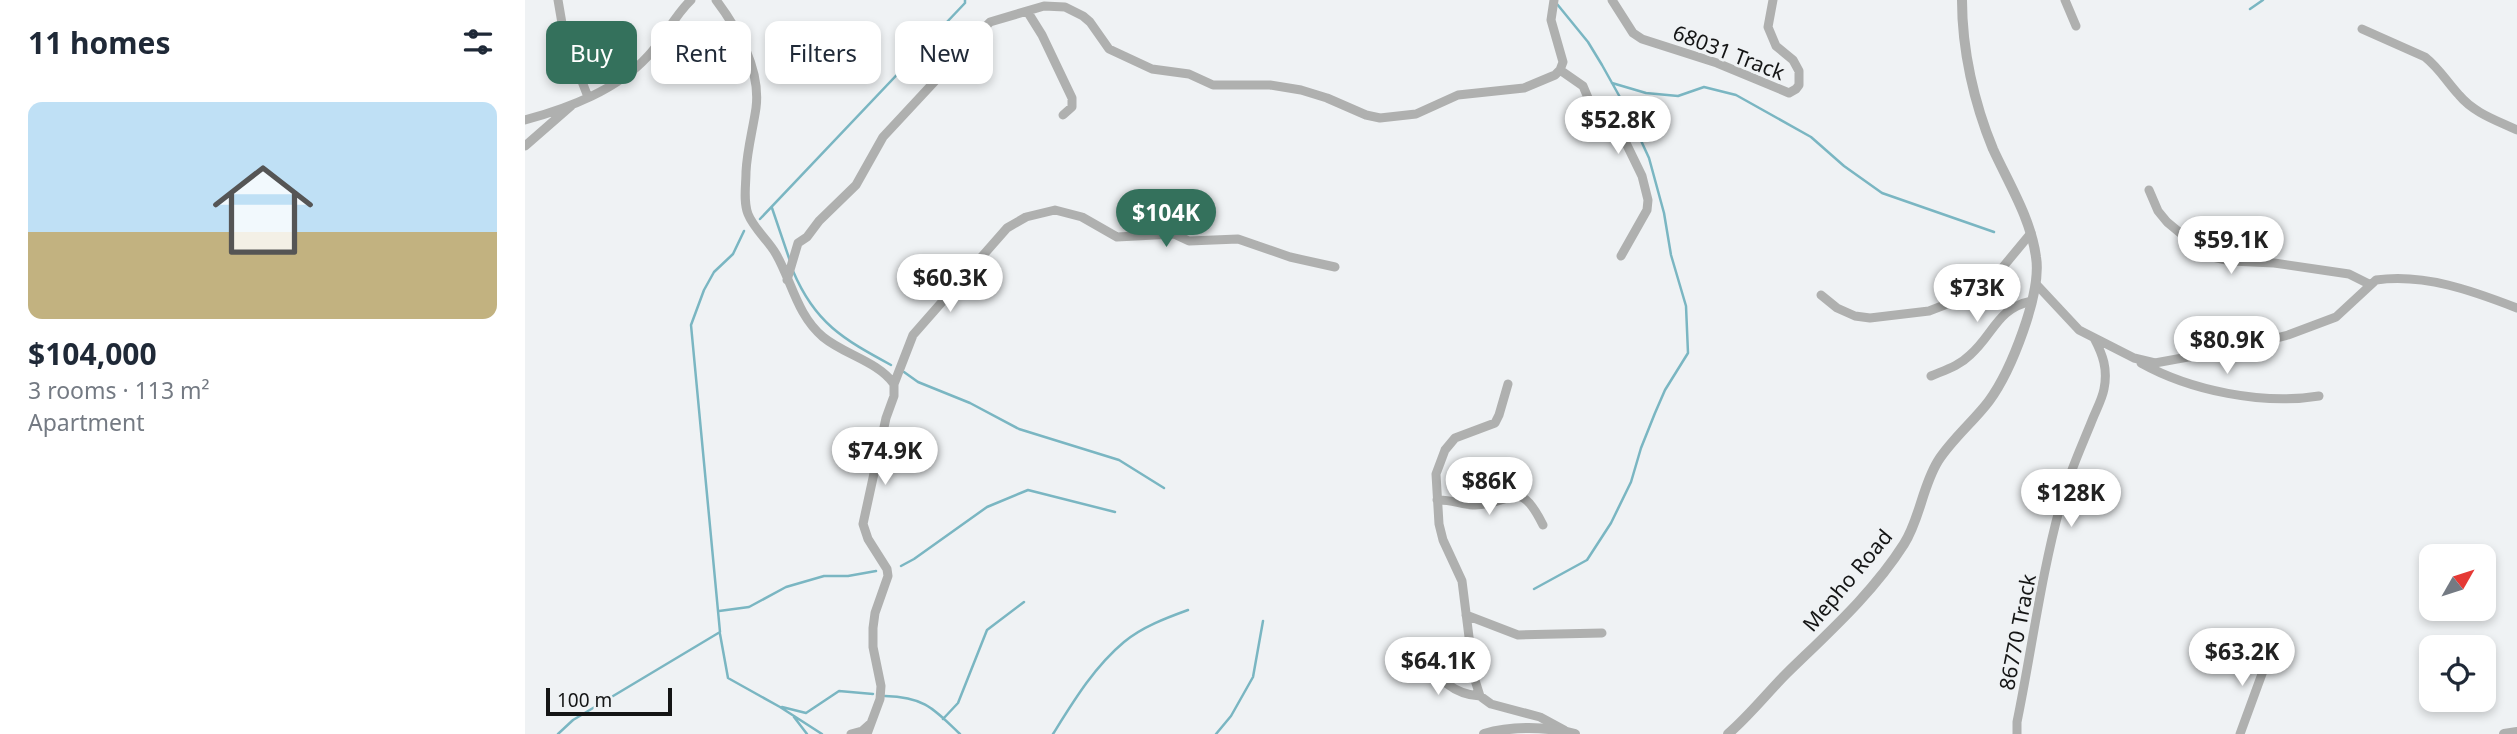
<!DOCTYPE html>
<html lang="en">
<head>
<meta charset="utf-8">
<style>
  body { margin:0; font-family:"Noto Sans",sans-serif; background:#f6f6f7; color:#1f2937; height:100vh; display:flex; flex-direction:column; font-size:26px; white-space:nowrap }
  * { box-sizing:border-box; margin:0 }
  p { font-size:23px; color:#747a83 }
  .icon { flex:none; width:38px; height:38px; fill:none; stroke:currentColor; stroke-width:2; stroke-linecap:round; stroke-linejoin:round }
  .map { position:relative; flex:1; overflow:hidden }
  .drawer { display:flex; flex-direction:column; background:#fff; width:525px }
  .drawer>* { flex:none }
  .hud { position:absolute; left:21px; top:21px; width:665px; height:63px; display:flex; gap:14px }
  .needle { width:46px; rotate:51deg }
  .fabs { position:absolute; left:1894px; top:544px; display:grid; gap:14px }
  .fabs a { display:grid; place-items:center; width:77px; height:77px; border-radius:14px; background:#fff; box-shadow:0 4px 10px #0003; font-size:35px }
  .scale { position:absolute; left:21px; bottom:18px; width:126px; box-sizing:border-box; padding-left:7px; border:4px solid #141515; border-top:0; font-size:19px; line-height:24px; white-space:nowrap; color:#141515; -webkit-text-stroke:5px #eff2f4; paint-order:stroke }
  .price { position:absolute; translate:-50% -60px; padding:0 16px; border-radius:24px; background:#fff; color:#222; font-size:23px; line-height:46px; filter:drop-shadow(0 2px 4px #0008) }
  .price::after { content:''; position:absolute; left:50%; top:42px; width:21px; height:16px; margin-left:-10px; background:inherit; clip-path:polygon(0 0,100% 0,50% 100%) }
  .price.on { background:#34715c; color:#fff }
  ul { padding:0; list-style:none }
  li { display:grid; align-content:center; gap:14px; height:371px; padding:0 28px }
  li+li { border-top:2px solid #e0e1e3 }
  li span { display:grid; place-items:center; height:217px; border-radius:14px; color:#555 }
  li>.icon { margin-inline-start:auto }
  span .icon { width:126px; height:126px; fill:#fffc; stroke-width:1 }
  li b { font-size:30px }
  h2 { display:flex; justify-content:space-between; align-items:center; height:84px; padding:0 28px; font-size:30px }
  .chip { padding:0 24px; border-radius:14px; background:#fff; box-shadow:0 4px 10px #0003; font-size:24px; line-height:63px }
  .chip.on { background:#34715c; color:#fff }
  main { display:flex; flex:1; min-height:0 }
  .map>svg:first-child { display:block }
</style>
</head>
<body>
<main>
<section class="drawer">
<h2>11 homes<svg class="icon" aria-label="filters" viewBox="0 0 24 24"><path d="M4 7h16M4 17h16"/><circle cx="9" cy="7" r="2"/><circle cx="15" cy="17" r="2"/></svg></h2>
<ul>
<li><span style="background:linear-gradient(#bfe0f5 60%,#c2b280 0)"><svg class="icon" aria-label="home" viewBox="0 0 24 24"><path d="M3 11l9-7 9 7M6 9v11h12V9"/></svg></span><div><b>$104,000</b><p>3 rooms · 113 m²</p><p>Apartment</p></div></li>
</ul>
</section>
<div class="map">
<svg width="1992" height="734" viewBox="0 0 1992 734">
  <rect width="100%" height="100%" fill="#eff2f4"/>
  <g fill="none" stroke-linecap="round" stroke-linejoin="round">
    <path stroke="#7ab6c2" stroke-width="2.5" d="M1725,9L1738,0
      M1087,83L1121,93L1153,96L1179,87L1211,95L1286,137L1319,166L1357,193L1469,232
      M247,208L265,261
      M235,219L440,3V0
      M268,271C290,323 318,339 366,365
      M379,372L393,382L445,403L494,429L594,460L639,488
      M376,566L389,559L462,507L503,490L590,512
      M1009,589L1062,560L1086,523L1106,482L1116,448L1130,413L1140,390L1163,353L1161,306L1146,255L1139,213L1124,158L1101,108L1077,65L1063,42L1032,4
      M194,611L224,607L261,587L299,576H323L351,571
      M195,634L203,678L255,707L297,734
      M360,696C399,697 408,708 435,734
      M257,707L281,713L314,691L348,694
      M269,717L282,734
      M418,719L433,703L462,630L499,602
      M33,734L48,720L195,632L166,325L179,290L189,272L208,254L219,231
      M528,734C548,702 569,667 599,642C617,627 641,618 663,610
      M691,734L706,716L728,677L738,621"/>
    <path stroke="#afb0af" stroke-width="9" d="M33,0L39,35L63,97
      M191,0C213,29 236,70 231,108C228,129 222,150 221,172C221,185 218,201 223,214C229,229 243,240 251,254C267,282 272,315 298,337C320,355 352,361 369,384V396L361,418L338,524L343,539L362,569L363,576L350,613L348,628V647L356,686L355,699L342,734
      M1087,0L1108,33L1117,39L1192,63L1264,93L1271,89L1274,85V71L1268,60L1251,46L1243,27L1248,0
      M1540,0L1551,26
      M502,11L517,35L547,98V107L538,115
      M1837,29L1900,57C1914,68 1922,82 1934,95C1949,113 1971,120 1992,130
      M1035,70L1058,86L1072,119L1100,141L1117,176L1123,200L1122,210L1096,256
      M0,120C44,108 92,90 123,56C139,39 149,16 166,0
      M0,146L47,105
      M1624,190L1633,211L1642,222L1683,256L1706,261L1749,263L1824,274L1844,284
      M262,280L273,243L282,237L294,221L331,185L358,137L465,22L519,6L540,7L558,16L565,22L584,49L627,69L664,74L688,85H745L776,90L802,98L841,115L855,118L891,114L933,95L999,88L1030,75L1035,70L1038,62L1026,20L1029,0
      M1511,284L1554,330L1609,358L1630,363L1707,349L1763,335L1811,317L1851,280C1899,273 1948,291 1992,308
      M1296,295L1312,308L1330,316L1345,318L1404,311L1435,299L1468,279L1506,233
      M1616,363C1666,391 1738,405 1794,396
      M1406,376C1420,370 1434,366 1445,355C1469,334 1472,308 1507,301
      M369,384L388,335L482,228L501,217L530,210L557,217L592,237L649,234L664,241L713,239L765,257L810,267
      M983,384L974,415L970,423L930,438L920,450L911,474L914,524L918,540L937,581L949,677L955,696L966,704L1015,717L1039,730
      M912,500C925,499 937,505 950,505C990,503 994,477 1018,525
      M941,615L993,635L1077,633
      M894,655C911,675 927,695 955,696
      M326,734L337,731L346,723
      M1492,734V722C1507,649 1516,575 1536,503C1543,476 1555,450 1566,423C1570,412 1577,400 1579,389C1583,369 1578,355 1569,338
      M1715,734L1745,652"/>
    <path stroke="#afb0af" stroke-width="10" d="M959,734C986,726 1022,726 1050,734
      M1203,734C1225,715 1242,693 1262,673C1303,633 1348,593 1379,544C1395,519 1397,487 1413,461C1427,439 1449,421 1464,401C1486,371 1517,293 1511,257C1506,219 1484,184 1468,149C1449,103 1437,50 1437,0
      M1979,734L1992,732"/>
  </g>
  <g text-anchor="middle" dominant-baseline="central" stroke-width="6" stroke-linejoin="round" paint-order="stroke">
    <g font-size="21" fill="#141515" stroke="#eff2f4">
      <text transform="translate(1204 52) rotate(21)">68031 Track</text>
      <text transform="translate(1322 580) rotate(-50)">Mepho Road</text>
      <text transform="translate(1492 632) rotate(-79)">86770 Track</text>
    </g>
  </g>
</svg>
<div class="fabs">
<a><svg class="needle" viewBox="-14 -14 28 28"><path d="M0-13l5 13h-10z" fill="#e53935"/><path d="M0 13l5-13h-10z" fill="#747a83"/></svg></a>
<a><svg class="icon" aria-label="locate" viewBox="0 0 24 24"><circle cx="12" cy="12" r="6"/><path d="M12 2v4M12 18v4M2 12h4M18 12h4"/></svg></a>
</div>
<div class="scale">100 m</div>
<b class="price" style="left:1093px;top:156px">$52.8K</b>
<b class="price on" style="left:641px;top:249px">$104K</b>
<b class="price" style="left:1706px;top:276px">$59.1K</b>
<b class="price" style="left:425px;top:314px">$60.3K</b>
<b class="price" style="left:1452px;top:324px">$73K</b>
<b class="price" style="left:1702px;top:376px">$80.9K</b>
<b class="price" style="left:360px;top:487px">$74.9K</b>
<b class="price" style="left:964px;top:517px">$86K</b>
<b class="price" style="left:1546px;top:529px">$128K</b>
<b class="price" style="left:1717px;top:688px">$63.2K</b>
<b class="price" style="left:913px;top:697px">$64.1K</b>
<div class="hud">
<a class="chip on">Buy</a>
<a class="chip">Rent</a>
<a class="chip">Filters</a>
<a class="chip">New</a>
</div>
</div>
</main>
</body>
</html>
